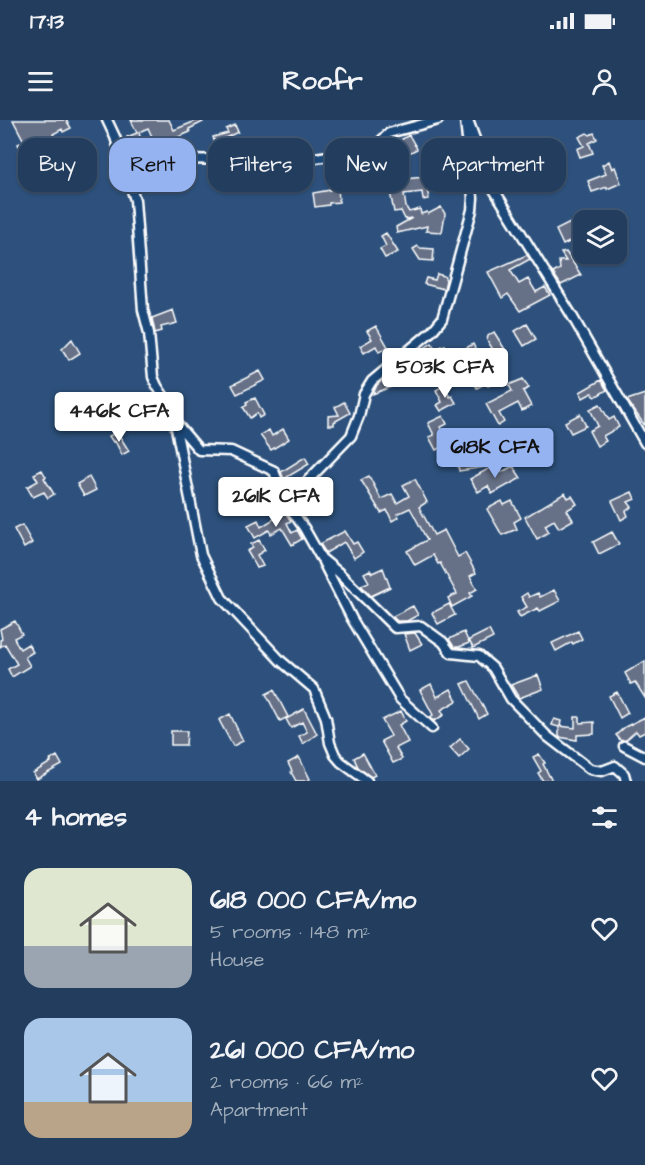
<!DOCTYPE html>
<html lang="en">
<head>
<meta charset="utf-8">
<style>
  body { margin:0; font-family:"Architects Daughter",sans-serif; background:#2a4463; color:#f1f3f6; height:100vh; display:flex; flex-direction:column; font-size:22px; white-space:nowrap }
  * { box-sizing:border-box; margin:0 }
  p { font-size:20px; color:#a2aebc }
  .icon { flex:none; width:33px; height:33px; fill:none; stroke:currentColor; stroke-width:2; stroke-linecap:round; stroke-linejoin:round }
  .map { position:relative; height:661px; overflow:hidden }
  .panel { display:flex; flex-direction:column; background:#223d5d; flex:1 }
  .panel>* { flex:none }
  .banner { position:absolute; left:18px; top:18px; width:609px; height:54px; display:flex; gap:12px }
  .fabs { position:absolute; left:573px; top:90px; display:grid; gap:12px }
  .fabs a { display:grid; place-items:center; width:54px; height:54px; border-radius:12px; background:#223d5d; box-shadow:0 2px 4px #0004,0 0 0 2px #3f5672; font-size:30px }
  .price { position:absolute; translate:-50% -51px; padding:0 14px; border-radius:6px; background:#fff; color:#222; font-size:20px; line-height:39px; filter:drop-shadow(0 2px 3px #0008) }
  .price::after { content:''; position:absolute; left:50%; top:36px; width:18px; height:14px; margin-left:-9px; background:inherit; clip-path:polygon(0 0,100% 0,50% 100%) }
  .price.current { background:#95b2f1; color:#111 }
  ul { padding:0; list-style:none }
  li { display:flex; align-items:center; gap:18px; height:150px; padding:0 24px }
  li span { display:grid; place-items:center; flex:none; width:168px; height:120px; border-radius:18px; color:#555 }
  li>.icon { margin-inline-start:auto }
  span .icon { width:72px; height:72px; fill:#fffc; stroke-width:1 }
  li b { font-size:26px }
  h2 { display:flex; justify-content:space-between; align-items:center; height:72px; padding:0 24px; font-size:26px }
  .tag { padding:0 21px; border-radius:18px; background:#223d5d; box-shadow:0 2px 4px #0004,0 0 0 2px #3f5672; font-size:21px; line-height:54px }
  .tag.current { background:#95b2f1; color:#111 }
  .status { display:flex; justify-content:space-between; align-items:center; height:42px; padding:0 30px; background:#223d5d; direction:ltr }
  .status svg { height:16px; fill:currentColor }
  header { display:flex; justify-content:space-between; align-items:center; height:78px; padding:0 24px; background:#223d5d; font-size:27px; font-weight:800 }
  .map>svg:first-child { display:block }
</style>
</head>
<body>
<div class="status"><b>17:13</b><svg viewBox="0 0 49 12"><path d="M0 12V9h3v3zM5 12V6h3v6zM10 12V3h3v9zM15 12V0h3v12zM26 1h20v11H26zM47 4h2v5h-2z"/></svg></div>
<header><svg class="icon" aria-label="menu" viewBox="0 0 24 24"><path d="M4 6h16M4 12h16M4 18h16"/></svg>Roofr<svg class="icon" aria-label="person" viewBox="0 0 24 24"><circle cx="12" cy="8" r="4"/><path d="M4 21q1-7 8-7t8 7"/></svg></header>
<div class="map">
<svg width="645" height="661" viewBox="0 0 645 661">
  <rect width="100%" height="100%" fill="#2d517c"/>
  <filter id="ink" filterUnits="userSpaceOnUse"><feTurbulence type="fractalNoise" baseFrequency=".0167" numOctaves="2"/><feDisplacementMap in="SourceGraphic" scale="12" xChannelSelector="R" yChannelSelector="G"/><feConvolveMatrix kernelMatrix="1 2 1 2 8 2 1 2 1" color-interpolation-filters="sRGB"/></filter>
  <g filter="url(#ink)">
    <path fill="#666f86" stroke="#fff" stroke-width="1.5" d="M13,0H66L71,8L63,12L62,9L53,14L57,22L51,25L47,17L22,32L18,24L24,21Z
      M131,0H169L174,10L198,0H202L203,2L189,9L190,12L169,21L171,23L162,28L157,19L154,21L148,8L139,12L140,17L129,22L127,17L137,13Z
      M235,5L238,12L221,20L223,25L216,27L213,17L228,13L226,9Z
      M587,13L590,15L594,13L597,19L589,23L593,33L580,37L577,29L584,26L579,17Z
      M409,15L417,29L395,40L391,34L403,28L399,21Z
      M459,25L463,39L454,43L458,61H462L463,67L452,68V58L449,59L438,35Z
      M609,41L612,49L615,47L621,63L607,69V67L592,72L588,61L606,54L602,45Z
      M551,49L557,68L549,71L547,62L541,63L539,52Z
      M425,57L429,79L423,80L422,72L404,74L406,87L409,92L420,89L421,94L427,92L428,94L441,87L445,94L442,112L426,111L427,106L397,113L396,107L412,98L405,99L401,91L394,92L390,72L405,68L404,59Z
      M330,66H338L339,82L329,83V85L315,87L313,73L330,70Z
      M576,100L584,115L563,125L556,110Z
      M386,113L398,132L385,138L380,129L386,126L381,116Z
      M418,126L420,128L434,129L433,141L420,140L413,129Z
      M566,132L581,155L561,165L553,153L560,149L559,141H566L561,133Z
      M527,135L530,139L510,150L519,164L528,159L536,172L545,167L550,175L520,191L508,174L502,178L488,152Z
      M437,154L444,156L446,160L444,169L424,164L426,158L435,160Z
      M173,190L177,203L161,207L162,211L155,213L152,198Z
      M527,204L536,219L524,226L515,211Z
      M376,206L388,227L379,232L376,226L364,233L360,226L372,219L367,211Z
      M494,212L506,231L497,236L487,220L488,216Z
      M72,219L80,233L69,240L62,229Z
      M432,223L435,229L445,225L450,237L433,247L423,229Z
      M473,224L492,264L488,266L486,263L477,268L474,263L483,258L466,228Z
      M398,247L406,261L373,274L377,265Z
      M260,251L265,260L237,274L232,265Z
      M523,259L529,268L523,271L531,286L522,291L518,283L499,293L504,302L498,306L486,284L512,271L509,265Z
      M601,260L607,270L595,277L592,273L583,278L580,272Z
      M443,266L450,277L452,276L456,283L441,291L437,285L442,282L436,270Z
      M645,274V306L627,280Z
      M255,278L264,295L259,298L257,293L250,298L243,287L247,285L246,282Z
      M344,282L350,293L334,302V305H328V296L339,295L335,287Z
      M600,284L609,300L614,297L619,307L603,316L606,321L597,326L589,311L598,306L590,289Z
      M580,294L586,306L571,313L565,302Z
      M443,296L447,304L441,307L450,324L436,330L429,317L434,315L428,303Z
      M283,309L289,319L271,330L260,315L269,310L272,316Z
      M117,312L129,331L122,335L115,321L113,322L109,316Z
      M472,329L477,339L481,337L486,347L459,351L458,344L472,343L466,332Z
      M305,337L309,344L284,359L281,352Z
      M497,344L502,352L513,346L521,358L492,374L488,366L478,372L470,359Z
      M42,350L46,357L44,358L54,374L48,378L44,372L33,377L27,367L38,361L34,354Z
      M369,356L381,379L392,374L397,383L409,376L403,365L415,359L427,382L419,387L434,415L444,410L458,437L465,433L476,453L470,456L477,469L470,473L472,476L452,487L448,478L457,474L440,443L438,444L433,435L415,445L407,431L427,420L414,395L410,388L397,394L399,397L392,401L387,390L381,393L361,360Z
      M89,357L96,370L84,376L77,364Z
      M316,371L323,389L314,394L308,383L299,387L297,382Z
      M632,372L635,379L628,382L632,387L626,391L628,396L621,400L612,381Z
      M565,373L568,378L572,376L577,384L567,390L573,400L559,408L554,400L545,405L549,412L537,419L525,397Z
      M502,381L504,385L512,381L521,398L514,402L517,409L502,415L487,389Z
      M285,392L291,401L287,403L292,413L297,410L302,419L292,425L282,408L271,414L269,410L255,418L248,405L258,400L261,407Z
      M22,405L32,423L24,428L14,409Z
      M345,411L353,424L357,422L363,432L354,438L344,422L326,433L320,424Z
      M612,412L619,424L599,434L593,422Z
      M259,420L265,430L257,435L263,446L257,448L247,431L253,428L251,424Z
      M383,448L390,467L371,476L361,465L369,462L364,453L370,450L372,453Z
      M554,470L560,481L540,491L538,488L520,497L517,492L527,487L521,477L527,473L529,477L538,473L540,477Z
      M449,484L455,495L438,504L432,493Z
      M413,486L418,495L407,501H397L394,498L393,496Z
      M15,501L22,514L14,518L20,529L28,524L33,532L25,537L30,546L12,557L8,549L17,544L5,524L0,527V520L2,519L0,509Z
      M489,510L493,518L473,528L469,520Z
      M578,511L582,519L573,524L572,522L556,531L552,523Z
      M464,512L469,523L459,527H454L449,519Z
      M415,513L422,524L410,530L404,514Z
      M645,541V578L635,562L631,564L625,553Z
      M538,555L543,569L519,578L511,565Z
      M469,561L487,594L479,599L462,564Z
      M431,564L437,577L451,569L457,581L441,590L444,595L434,601L430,597L433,595L420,570Z
      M274,570L288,597L280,601L266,574Z
      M617,572L628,593L620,598L609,576Z
      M304,589L317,614L303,624L299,616L307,612L302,602L291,608L286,599Z
      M401,591L406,601L399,605L408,622L396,628L402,639L393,643L381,621L391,616L382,600Z
      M230,594L243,621L233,626L219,600Z
      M575,597H580V603L594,602V614L577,615V620L559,617V607L552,605L554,599L561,601L560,606L575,608Z
      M645,597V612L639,615L636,611L626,620L621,621L616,615L625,607Z
      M171,611H187L186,625H171Z
      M460,619L469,629L459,638L450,628Z
      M363,633L375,655L371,657L358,647L354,638Z
      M539,634L545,643L543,644L552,661H543L538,653L541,651L533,637Z
      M57,636L62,645L37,659L33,653L51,642L50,640Z
      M299,637L310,659L307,661H296L291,652L292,651L288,643Z"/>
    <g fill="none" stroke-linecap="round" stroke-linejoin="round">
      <defs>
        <path id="minor" d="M107,0L115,17L135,80L143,190L149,213L153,257L157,266L173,290L175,302L199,330L231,331L274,351L286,383L304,408L321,438L338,452L395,508L421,506L443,522L451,533L479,536L493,548L511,579L547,616L590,649L602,651L615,646L624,654L626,661
          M468,0L493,68L571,194L645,323
          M122,38L296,41L373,29L389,13L438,0
          M175,303L201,435L222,478L281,541L314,569L326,598L330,623L335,635L341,642L367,661
          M286,383L351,316L359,296L364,274L372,261L432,211L442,199L472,90L473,78L465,0
          M323,442L352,499L400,579L432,608
          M624,626L645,637"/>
      </defs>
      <use href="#minor" stroke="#fff" stroke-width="13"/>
      <use href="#minor" stroke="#1f4a7a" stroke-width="8"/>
    </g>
  </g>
</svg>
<div class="fabs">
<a><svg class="icon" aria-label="layers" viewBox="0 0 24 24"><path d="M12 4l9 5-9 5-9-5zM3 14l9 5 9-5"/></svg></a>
</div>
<b class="price" style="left:445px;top:279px">503K CFA</b>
<b class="price" style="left:119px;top:323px">446K CFA</b>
<b class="price current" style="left:495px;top:359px">618K CFA</b>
<b class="price" style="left:276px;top:408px">261K CFA</b>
<div class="banner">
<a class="tag">Buy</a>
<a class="tag current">Rent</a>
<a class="tag">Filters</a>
<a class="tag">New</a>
<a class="tag">Apartment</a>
</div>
</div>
<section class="panel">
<h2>4 homes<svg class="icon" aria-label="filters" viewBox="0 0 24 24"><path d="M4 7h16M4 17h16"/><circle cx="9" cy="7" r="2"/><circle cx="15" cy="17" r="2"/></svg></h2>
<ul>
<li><span style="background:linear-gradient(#dfe7d0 65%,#9aa5b1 0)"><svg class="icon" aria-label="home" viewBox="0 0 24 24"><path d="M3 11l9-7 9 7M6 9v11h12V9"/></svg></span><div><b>618 000 CFA/mo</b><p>5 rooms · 148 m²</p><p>House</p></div><svg class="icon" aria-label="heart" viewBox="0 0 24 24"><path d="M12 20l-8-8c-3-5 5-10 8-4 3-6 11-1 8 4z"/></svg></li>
<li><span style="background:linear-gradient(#a9c7e8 70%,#b9a48a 0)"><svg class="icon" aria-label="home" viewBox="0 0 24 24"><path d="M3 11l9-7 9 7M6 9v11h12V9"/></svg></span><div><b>261 000 CFA/mo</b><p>2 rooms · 66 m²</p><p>Apartment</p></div><svg class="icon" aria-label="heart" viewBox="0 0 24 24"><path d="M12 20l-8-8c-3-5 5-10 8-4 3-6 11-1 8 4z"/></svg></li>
</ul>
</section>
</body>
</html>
